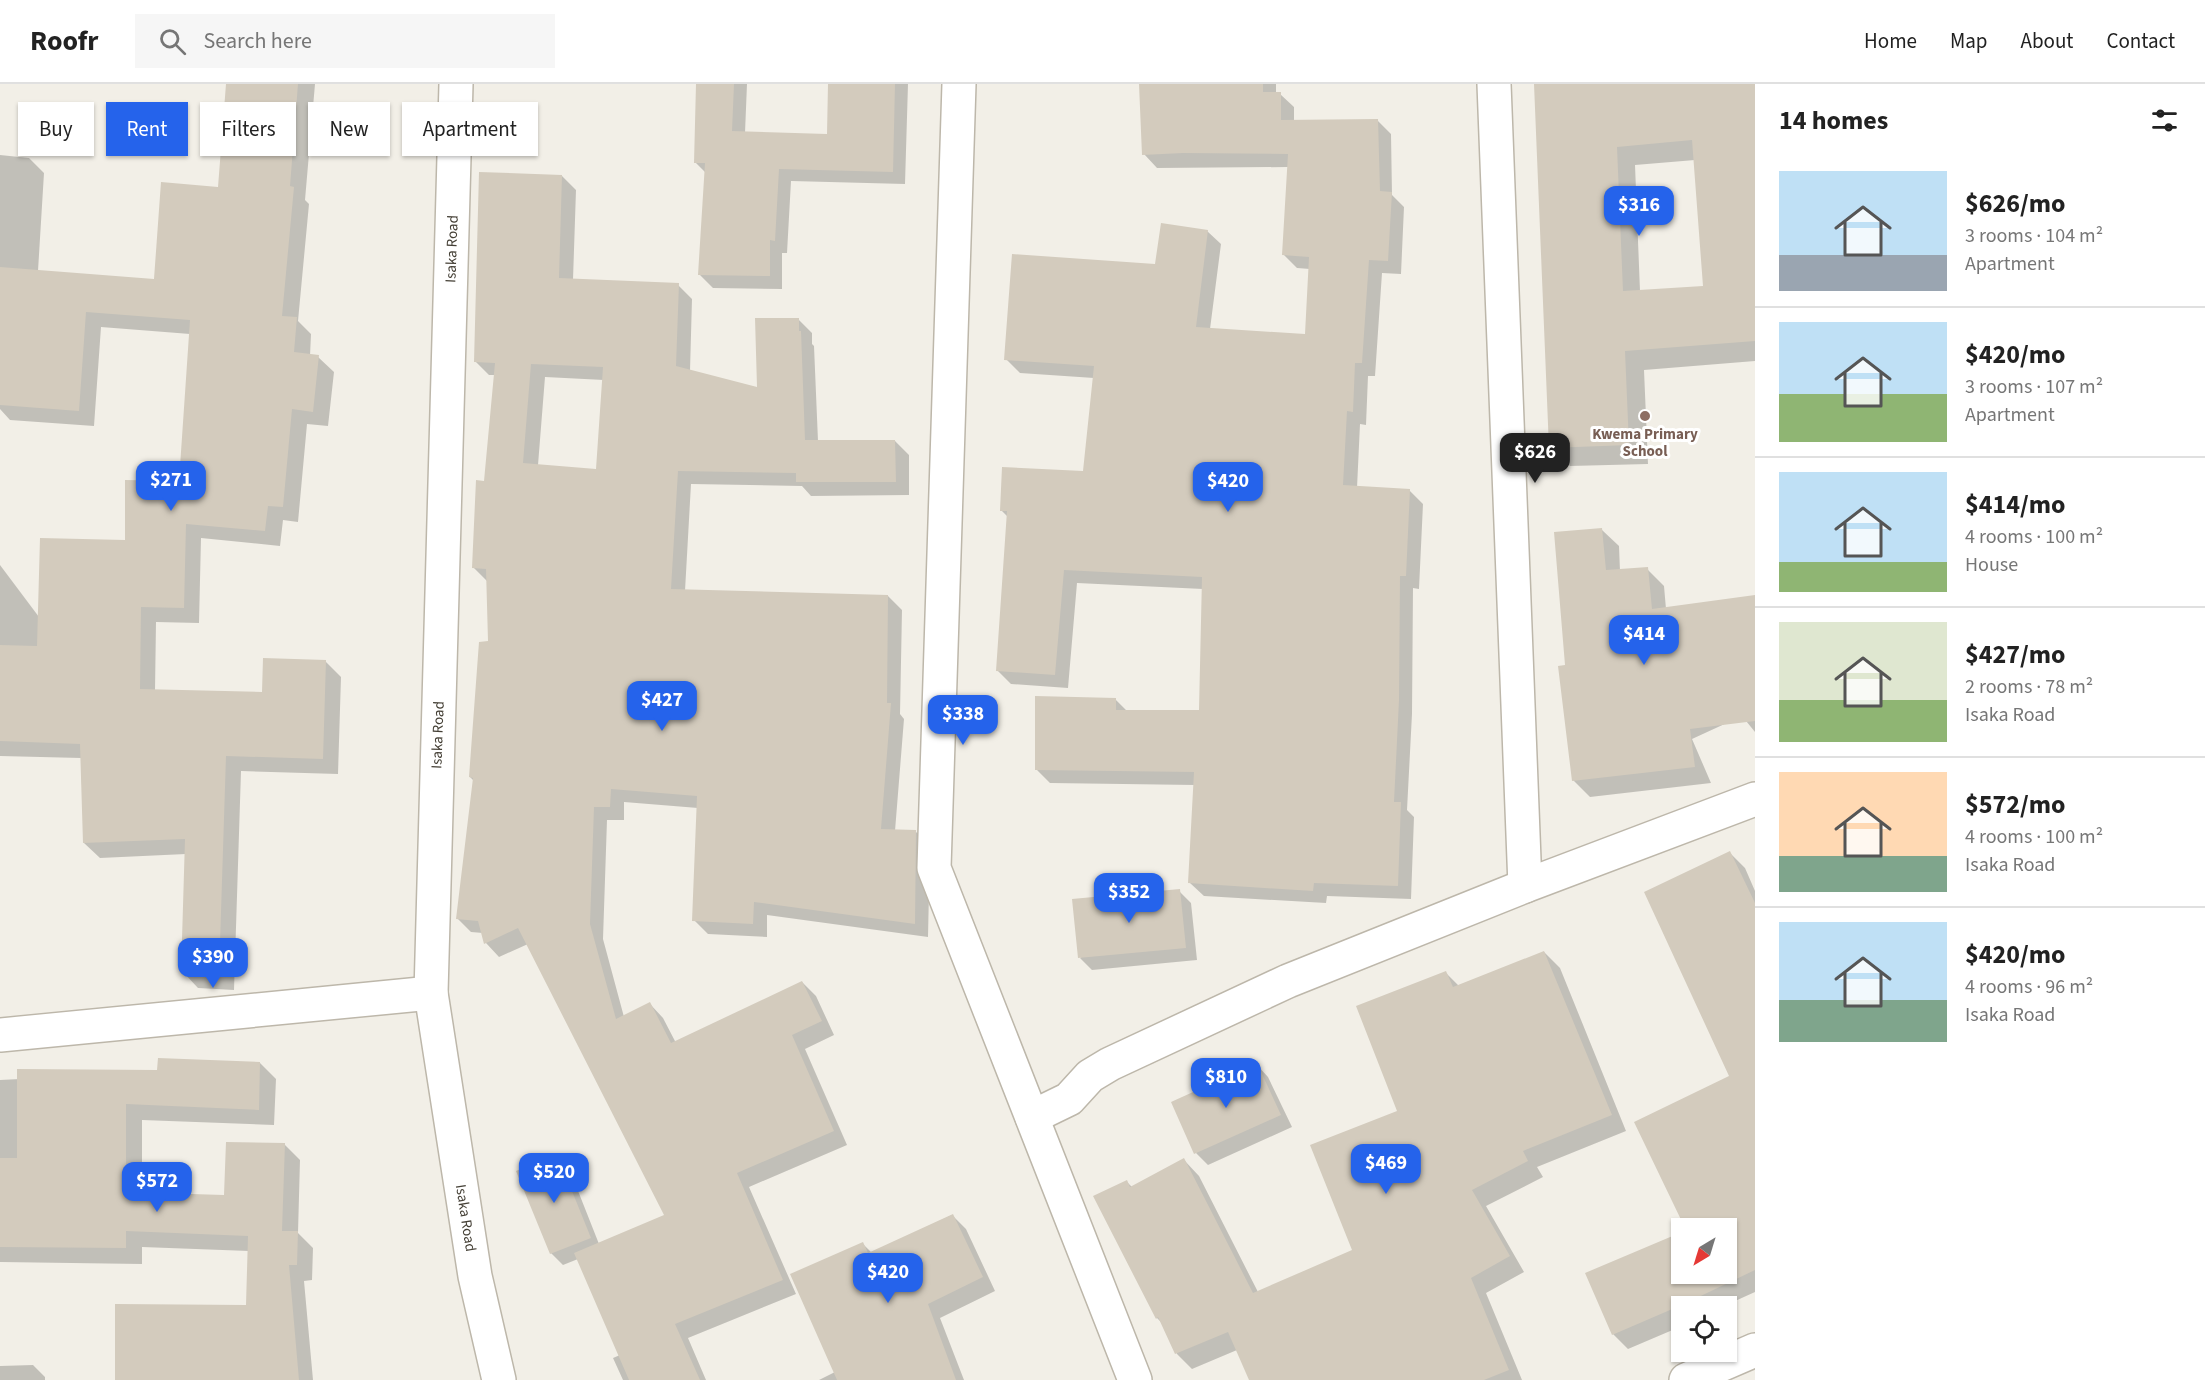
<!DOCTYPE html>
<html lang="en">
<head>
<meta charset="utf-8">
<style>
  body { margin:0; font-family:"Source Sans 3",sans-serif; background:#f6f6f6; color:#222; height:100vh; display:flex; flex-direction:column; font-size:22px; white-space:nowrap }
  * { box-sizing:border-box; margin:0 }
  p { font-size:20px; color:#767676 }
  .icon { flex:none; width:33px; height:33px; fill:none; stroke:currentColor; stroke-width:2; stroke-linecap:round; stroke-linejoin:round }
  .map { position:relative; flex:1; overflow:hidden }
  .panel { display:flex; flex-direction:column; background:#fff; width:450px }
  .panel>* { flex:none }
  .hud { position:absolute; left:18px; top:18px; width:570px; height:54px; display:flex; gap:12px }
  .needle { width:39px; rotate:218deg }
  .tools { position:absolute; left:1671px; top:1134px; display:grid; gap:12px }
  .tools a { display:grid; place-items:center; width:66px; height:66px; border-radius:0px; background:#fff; box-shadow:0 2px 4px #0004; font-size:30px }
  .price { position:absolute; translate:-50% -51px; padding:0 14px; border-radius:12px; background:#2563eb; color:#fff; font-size:20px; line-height:39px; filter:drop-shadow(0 2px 3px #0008) }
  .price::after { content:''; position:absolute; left:50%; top:36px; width:18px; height:14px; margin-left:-9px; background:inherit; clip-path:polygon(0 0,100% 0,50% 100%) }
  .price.selected { background:#222; color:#fff }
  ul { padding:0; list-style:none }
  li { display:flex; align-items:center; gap:18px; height:150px; padding:0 24px }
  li+li { border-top:2px solid #e0e0e0 }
  li span { display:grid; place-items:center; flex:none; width:168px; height:120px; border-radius:0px; color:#555 }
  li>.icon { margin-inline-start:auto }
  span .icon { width:72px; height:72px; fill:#fffc; stroke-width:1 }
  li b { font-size:26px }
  h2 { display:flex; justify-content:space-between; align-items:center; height:72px; padding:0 24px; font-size:26px }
  .tag { padding:0 21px; border-radius:0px; background:#fff; box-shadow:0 2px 4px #0004; font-size:21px; line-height:54px }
  .tag.selected { background:#2563eb; color:#fff }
  header { display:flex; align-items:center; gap:36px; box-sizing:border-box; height:84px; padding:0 30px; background:#fff; border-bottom:2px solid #e0e0e0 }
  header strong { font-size:28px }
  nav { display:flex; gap:33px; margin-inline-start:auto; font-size:21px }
  .search { width:420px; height:54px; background:#f6f6f6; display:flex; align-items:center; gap:15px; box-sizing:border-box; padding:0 21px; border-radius:0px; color:#767676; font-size:22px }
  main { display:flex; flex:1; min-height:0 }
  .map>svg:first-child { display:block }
</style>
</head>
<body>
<header>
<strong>Roofr</strong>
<div class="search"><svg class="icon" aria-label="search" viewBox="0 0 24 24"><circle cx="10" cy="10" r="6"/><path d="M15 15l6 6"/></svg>Search here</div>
<nav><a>Home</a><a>Map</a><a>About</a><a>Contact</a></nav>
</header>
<main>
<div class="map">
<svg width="1755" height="1296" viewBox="0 0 1755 1296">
  <rect width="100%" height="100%" fill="#f2efe7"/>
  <path fill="#0003" fill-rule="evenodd" d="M227,0H315L305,116L309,120L298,237L311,250L310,272L318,273L334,288L328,342L307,340L298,438L283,436L280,462L201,454L199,539L156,538L155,607L264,610L325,577L341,593L338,690L241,687L234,906L198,904L183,888L186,770L100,774L84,759L81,674L0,672V481L39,533L126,457L181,399L190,250L101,243L94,342L10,336L0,325V71L29,74L44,89L38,187L156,196L220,104Z
    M697,0H747L745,49L828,52L829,0H908L905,100L791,97L787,169H782V205L713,204L700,191L706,89L695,78Z
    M1140,0H1276V10H1280L1294,23V37L1377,36L1391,50L1392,111L1404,123L1401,190L1382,189L1375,292H1368L1366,341L1360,340L1357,404L1409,406L1423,420L1419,505L1413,504L1412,630L1407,726L1414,733L1411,815L1327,812L1326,819L1204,812L1190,799L1195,701L1050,699L1037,686L1115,615L1128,628L1200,627L1203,505L1077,499L1068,604L1011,600L997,586L1008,433L1001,426L1085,389L1094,294L1020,289L1006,275L1156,182L1207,147L1221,160L1210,245L1306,251L1310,185L1297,184L1284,171L1288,83L1157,84L1144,70Z
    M1596,0H1755V277L1644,286L1648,380L1570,382L1551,363ZM1695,76L1705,203L1640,207L1635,81Z
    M562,92L576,106L573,196L678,201L692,215L690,287L758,305L798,235L812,249V260L814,262L818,357H895L909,371V411L811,412L802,402L691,400L685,507L888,512L902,526L900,630L904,635L895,747L916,748L930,761L928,853L767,831V853L708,850L694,836L698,724L624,718V736H607L603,855L624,933L650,920L663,934L676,959L802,898L816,912L834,951L805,965L847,1061L749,1103L796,1210L688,1254L706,1296H623L613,1274L620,1271L578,1175L563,1181L551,1169L557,1072L569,1084L599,1160L666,1132L528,860L499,873L486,859L483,849L471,848L457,834L474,697L470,693L490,559L487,497L473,483L485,398L495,291H489L475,277ZM545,293L604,296L597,387L538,381Z
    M1602,446L1619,462L1620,487L1647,485L1664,502L1666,525L1755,513V648L1742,632L1692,655L1711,699L1590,713L1573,696L1567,582Z
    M1730,769L1745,784L1755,807V1208L1724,1222H1682V1242L1628,1265L1613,1250L1682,1190H1726V1144H1687L1636,1038L1731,993Z
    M1179,807L1191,819L1197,876L1092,886L1080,874Z
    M1544,868L1560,884L1626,1047L1537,1083L1543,1093L1486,1122L1524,1188L1486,1209L1522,1296H1251L1237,1266L1192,1285L1177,1270L1163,1240L1157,1234L1126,1097L1132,1103L1184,1076L1199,1092L1258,1208L1354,1167L1446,889L1459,902Z
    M260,979L276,995L274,1041L142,1036V1110L226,1112L284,1060L300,1076L298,1149L313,1164L312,1196L304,1197L313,1296H116L248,1222L249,1167L142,1163V1180L0,1178V996L159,988Z
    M1257,981L1268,993L1292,1043L1208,1081L1196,1069Z
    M952,1131L966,1145L995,1207L940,1234L964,1296H819L835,1288L863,1160L872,1169Z
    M33,1281L45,1293V1296H0V1282Z"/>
  <path fill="#d3cbbd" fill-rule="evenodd" d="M226,0H298L290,102L294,103L282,232L297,233L294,268L319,271L313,328L292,325L283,423L268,422L265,447L186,440L184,524L141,523L140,605L262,608L263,574L326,576L323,675L226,672L219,891L181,889L185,755L83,759L80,660L0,657V561L37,562L40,454L125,456V396L179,397L190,236L86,228L79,327L0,321V183L154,195L161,98L218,103Z
    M696,0H734L732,47L827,50L828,0H895L893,88L779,85L775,157L770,156V192L698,191L705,79H694Z
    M1139,0H1263V8H1281V36L1378,35L1380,107L1392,108L1388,177L1369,176L1362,279H1355L1353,328L1347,327L1343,401L1410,405L1406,492H1400L1399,616L1394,718H1401L1398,802L1314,799L1313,807L1188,799L1194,688L1035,686V612L1116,614V626H1199L1202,493L1064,486L1055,591L996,587L1007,427H1000L1002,383L1083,387L1094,282L1004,276L1012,170L1155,180L1161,139L1208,146L1196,243L1305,250L1309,173L1282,171L1288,70L1183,69L1142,71Z
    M1534,0H1755V257L1625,267L1629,361L1549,364ZM1692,56L1703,202L1623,207L1617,63Z
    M479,88L562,91L559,194L679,199L676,282L757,303L755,234H799V247H801L805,356H895L896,398H796V389L678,387L671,505L888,511L887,619H891L881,745L916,746L915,840L754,818L753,840L692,837L697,712L611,705L610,723H594L590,840L616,935L650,918L671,959L802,897L822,937L792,951L834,1047L737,1089L783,1196L675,1240L700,1296H629L574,1169L664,1131L518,844L484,860L478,837L456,835L473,694L469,693L479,558L488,557L486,485L472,484L476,396L484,397L495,279L474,278ZM531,280L603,283L596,385L523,379Z
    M1602,444L1606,486L1648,483L1652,525L1755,511V637L1690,645L1695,683L1572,697L1558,582L1565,581L1554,448Z
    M1730,767L1755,819V1186L1684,1220L1612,1251L1585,1189L1682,1148V1190H1726V1144H1685L1634,1038L1729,992L1644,808Z
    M1180,805L1186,864L1078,874L1072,815Z
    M1544,867L1612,1031L1523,1067L1528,1077L1472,1106L1510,1172L1471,1194L1509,1286L1484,1296H1249L1228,1248L1175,1270L1158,1233L1156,1235L1093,1112L1127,1096L1130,1103L1184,1074L1253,1209L1352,1166L1310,1061L1397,1027L1356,922L1446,887L1453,903Z
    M158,974L260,978L259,1026L126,1020V1108L224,1111L226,1058L285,1059L282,1147H298L297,1181H289L299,1296H115V1220L246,1221L248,1152L126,1147V1164L0,1163V1074H17V985L157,986Z
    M1257,979L1281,1031L1194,1070L1171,1018Z
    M557,1070L591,1154L550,1170L516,1087Z
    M953,1130L983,1193L928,1220L956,1296H837L790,1190L863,1158L868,1169Z"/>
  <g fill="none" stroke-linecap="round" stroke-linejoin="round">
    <defs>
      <g id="minor">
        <path id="s1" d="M456,0L431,909L475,1192L499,1296"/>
        <path d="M959,0L934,784L1135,1296"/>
        <path d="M1494,0L1525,802"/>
        <path d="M0,951L431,909"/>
        <path d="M1032,1033L1069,1015L1090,992L1110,980L1288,897L1525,802L1755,715"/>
        <path d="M1686,1296L1755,1266"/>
      </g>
    </defs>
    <use href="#minor" stroke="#bdb7aa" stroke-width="36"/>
    <use href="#minor" stroke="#fff" stroke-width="33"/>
  </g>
  <circle fill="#8d6e63" stroke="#fff" stroke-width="2" cx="1645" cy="332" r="6"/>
  <g text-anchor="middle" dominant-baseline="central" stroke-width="6" stroke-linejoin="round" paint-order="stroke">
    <g font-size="15" fill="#454036" stroke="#fff">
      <text transform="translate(452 165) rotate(-88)">Isaka Road</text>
      <text transform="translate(438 651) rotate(-88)">Isaka Road</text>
      <text stroke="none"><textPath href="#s1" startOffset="1137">Isaka Road</textPath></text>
    </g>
    <g font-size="15" font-weight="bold" fill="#785e54" stroke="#fff">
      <text x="1645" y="350">Kwema Primary<tspan x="1645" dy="17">School</tspan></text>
    </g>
  </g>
</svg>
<div class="tools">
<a><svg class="needle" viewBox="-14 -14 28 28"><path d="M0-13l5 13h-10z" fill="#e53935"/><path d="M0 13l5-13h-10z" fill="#767676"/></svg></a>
<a><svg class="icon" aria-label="locate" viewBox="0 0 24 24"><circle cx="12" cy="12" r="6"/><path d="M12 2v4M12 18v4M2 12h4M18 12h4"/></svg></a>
</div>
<b class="price" style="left:1639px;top:153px">$316</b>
<b class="price selected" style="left:1535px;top:400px">$626</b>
<b class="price" style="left:171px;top:428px">$271</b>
<b class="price" style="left:1228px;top:429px">$420</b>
<b class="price" style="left:1644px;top:582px">$414</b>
<b class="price" style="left:662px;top:648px">$427</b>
<b class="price" style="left:963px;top:662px">$338</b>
<b class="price" style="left:1129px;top:840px">$352</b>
<b class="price" style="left:213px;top:905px">$390</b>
<b class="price" style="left:1226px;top:1025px">$810</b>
<b class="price" style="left:1386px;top:1111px">$469</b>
<b class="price" style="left:554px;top:1120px">$520</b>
<b class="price" style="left:157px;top:1129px">$572</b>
<b class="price" style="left:888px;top:1220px">$420</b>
<div class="hud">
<a class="tag">Buy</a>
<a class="tag selected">Rent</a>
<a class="tag">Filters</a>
<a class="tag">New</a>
<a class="tag">Apartment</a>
</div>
</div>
<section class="panel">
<h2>14 homes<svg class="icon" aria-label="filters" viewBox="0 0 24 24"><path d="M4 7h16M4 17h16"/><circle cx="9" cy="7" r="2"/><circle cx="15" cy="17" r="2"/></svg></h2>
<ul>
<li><span style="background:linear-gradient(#bfe0f5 70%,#9aa5b1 0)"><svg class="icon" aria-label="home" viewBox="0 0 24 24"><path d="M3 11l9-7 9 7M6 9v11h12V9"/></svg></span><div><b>$626/mo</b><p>3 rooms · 104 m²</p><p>Apartment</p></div></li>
<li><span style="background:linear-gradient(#bfe0f5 60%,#8fb573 0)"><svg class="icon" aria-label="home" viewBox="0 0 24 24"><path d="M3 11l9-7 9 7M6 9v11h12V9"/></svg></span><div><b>$420/mo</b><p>3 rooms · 107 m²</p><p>Apartment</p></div></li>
<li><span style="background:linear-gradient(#bfe0f5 75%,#8fb573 0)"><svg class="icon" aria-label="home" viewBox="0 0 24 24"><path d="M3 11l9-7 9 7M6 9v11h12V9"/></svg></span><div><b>$414/mo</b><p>4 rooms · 100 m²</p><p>House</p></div></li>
<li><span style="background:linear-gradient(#dfe7d0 65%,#8fb573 0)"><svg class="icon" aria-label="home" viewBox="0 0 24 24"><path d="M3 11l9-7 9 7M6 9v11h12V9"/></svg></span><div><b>$427/mo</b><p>2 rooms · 78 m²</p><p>Isaka Road</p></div></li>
<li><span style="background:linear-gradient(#ffd9b3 70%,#7fa58c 0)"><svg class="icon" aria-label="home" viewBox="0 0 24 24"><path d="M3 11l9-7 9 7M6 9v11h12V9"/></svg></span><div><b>$572/mo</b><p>4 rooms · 100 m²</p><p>Isaka Road</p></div></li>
<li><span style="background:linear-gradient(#bfe0f5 65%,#7fa58c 0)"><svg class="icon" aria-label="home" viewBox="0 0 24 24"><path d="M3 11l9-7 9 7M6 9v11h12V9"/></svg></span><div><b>$420/mo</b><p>4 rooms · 96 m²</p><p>Isaka Road</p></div></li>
</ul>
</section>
</main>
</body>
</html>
